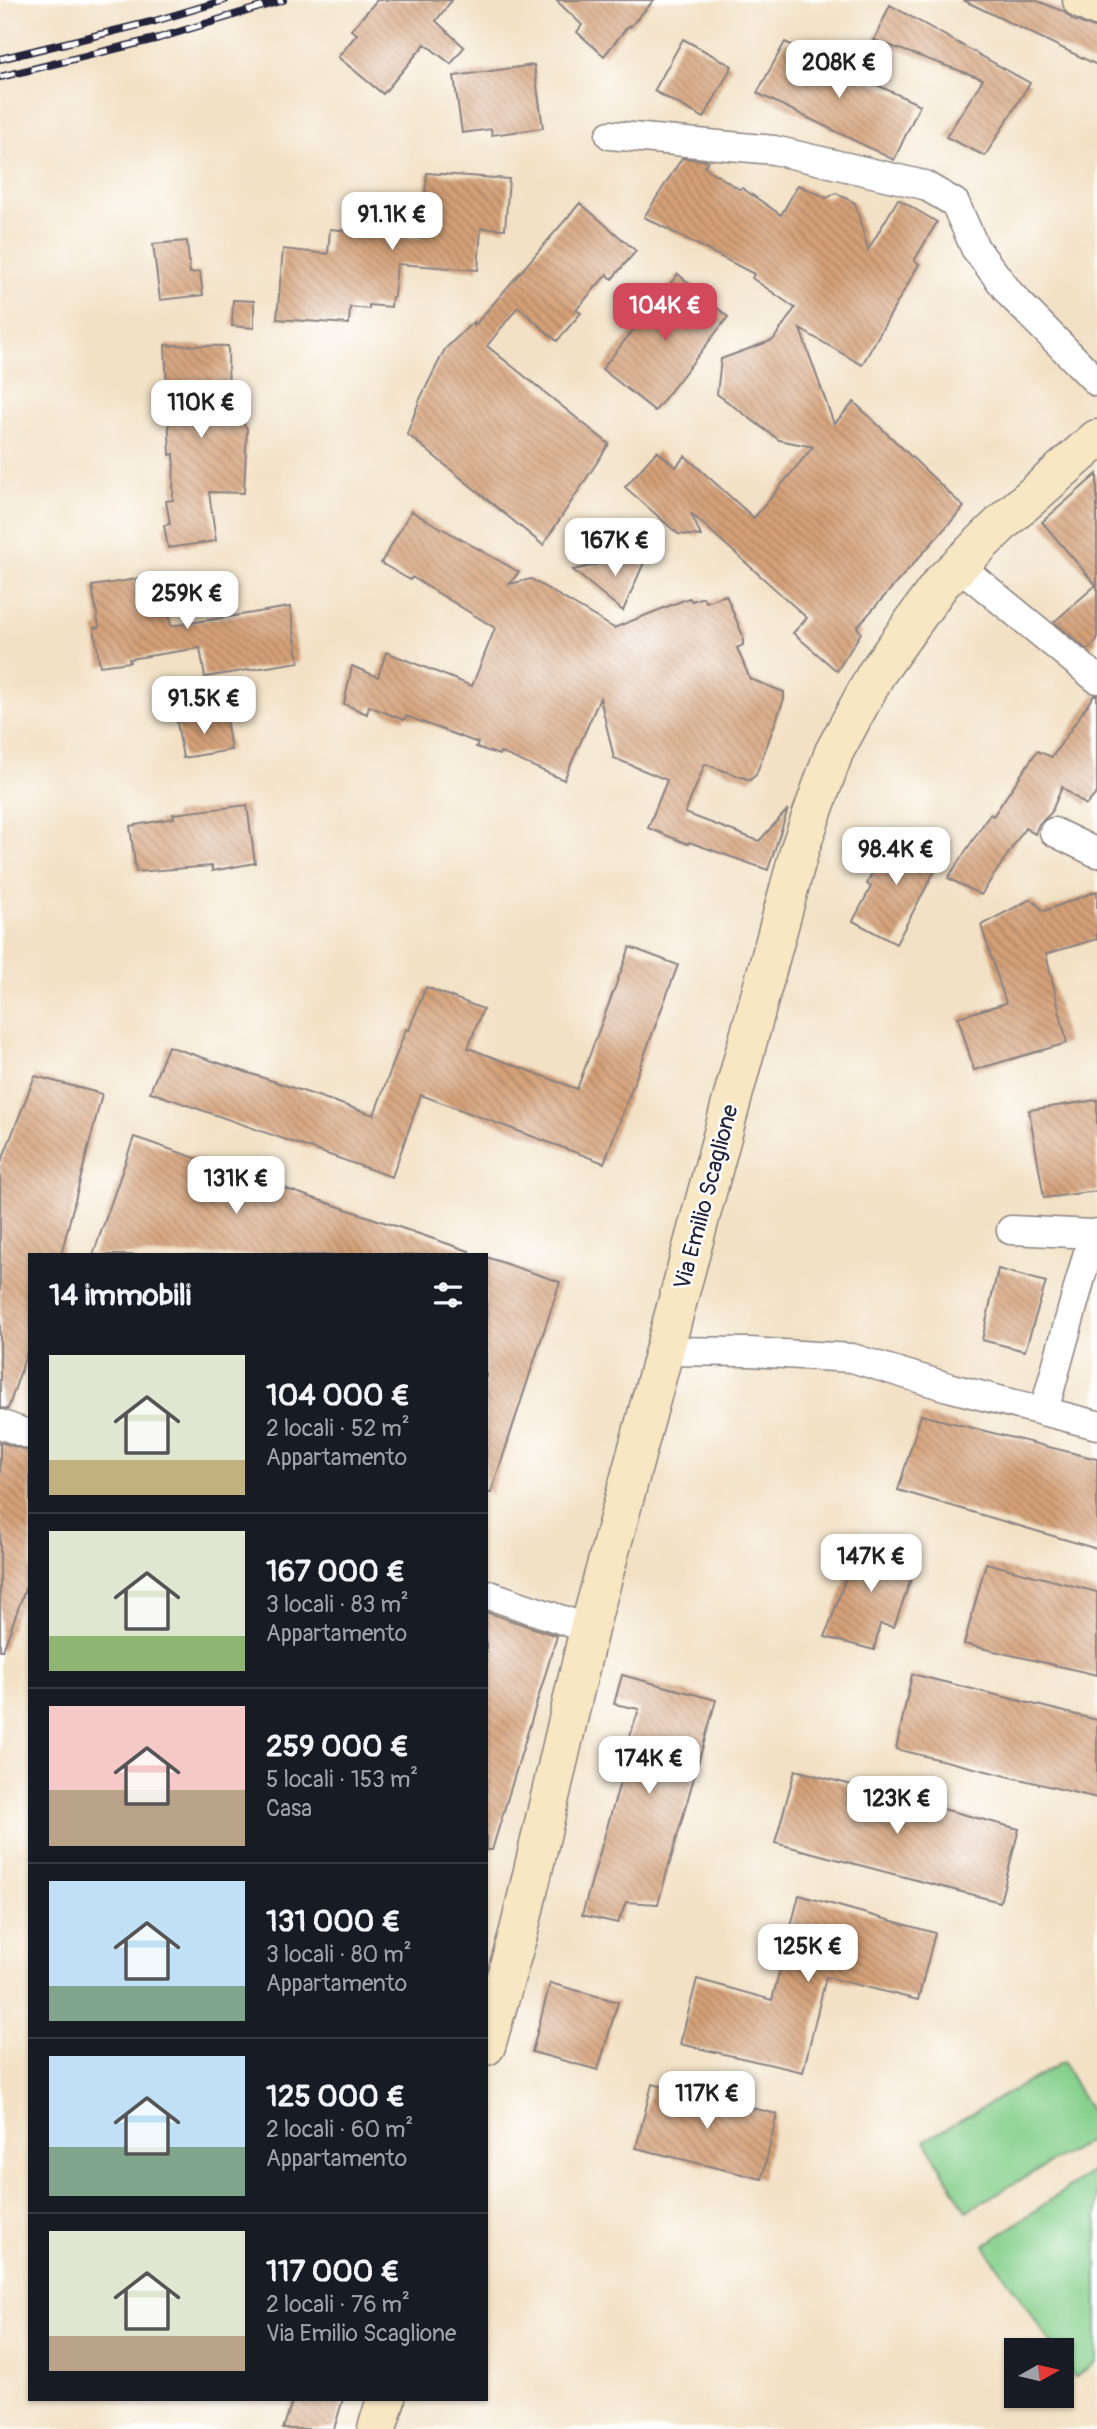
<!DOCTYPE html>
<html lang="it">
<head>
<meta charset="utf-8">
<style>
  body { margin:0; font-family:Pangolin,sans-serif; background:#242831; color:#f1f3f6; height:100vh; display:flex; flex-direction:column; font-size:26px; white-space:nowrap }
  * { box-sizing:border-box; margin:0 }
  p { font-size:23px; color:#9ea1a6 }
  .icon { flex:none; width:38px; height:38px; fill:none; stroke:currentColor; stroke-width:2; stroke-linecap:round; stroke-linejoin:round }
  .map { position:relative; flex:1; overflow:hidden }
  .details { position:absolute; left:28px; top:1253px; width:460px; height:1148px; display:flex; flex-direction:column; background:#171b24; border-radius:0px; box-shadow:0 2px 5px #0004 }
  .details>* { flex:none }
  .needle { width:46px; rotate:82deg }
  .tools { position:absolute; left:1004px; top:2338px; display:grid; gap:14px }
  .tools a { display:grid; place-items:center; width:70px; height:70px; border-radius:0px; background:#171b24; box-shadow:0 2px 5px #0004; font-size:35px }
  .price { position:absolute; translate:-50% -60px; padding:0 16px; border-radius:14px; background:#fff; color:#222; font-size:23px; line-height:46px; filter:drop-shadow(0 2px 4px #0008) }
  .price::after { content:''; position:absolute; left:50%; top:42px; width:21px; height:16px; margin-left:-10px; background:inherit; clip-path:polygon(0 0,100% 0,50% 100%) }
  .price.current { background:#d1495b; color:#fff }
  ul { padding:0; list-style:none }
  li { display:flex; align-items:center; gap:21px; height:175px; padding:0 21px }
  li+li { border-top:2px solid #363941 }
  li span { display:grid; place-items:center; flex:none; width:196px; height:140px; border-radius:0px; color:#555 }
  li>.icon { margin-inline-start:auto }
  span .icon { width:84px; height:84px; fill:#fffc; stroke-width:1 }
  li b { font-size:30px }
  h2 { display:flex; justify-content:space-between; align-items:center; height:84px; padding:0 21px; font-size:30px }
  .map>svg:first-child { display:block }
</style>
</head>
<body>
<div class="map">
<svg width="1097" height="2429" viewBox="0 0 1097 2429">
  <defs>
    <pattern id="building-back-hatch" width="6" height="6" patternUnits="userSpaceOnUse" patternTransform="scale(1.75)"><rect width="6" height="6" fill="#d4a077"/><path d="M-1 5l2 2M0 0l6 6M5-1l2 2" fill="none" stroke="#ac8263"/></pattern>
  </defs>
  <rect width="100%" height="100%" fill="#fff"/>
  <filter id="ink" filterUnits="userSpaceOnUse"><feTurbulence type="fractalNoise" baseFrequency=".0143" numOctaves="2"/><feDisplacementMap in="SourceGraphic" scale="14" xChannelSelector="R" yChannelSelector="G"/><feConvolveMatrix kernelMatrix="1 2 1 2 8 2 1 2 1" color-interpolation-filters="sRGB"/></filter>
  <filter id="wash" filterUnits="userSpaceOnUse"><feTurbulence type="fractalNoise" baseFrequency=".00686" numOctaves="4" result="noise"/><feDisplacementMap in="SourceGraphic" scale="28" xChannelSelector="R" yChannelSelector="G"/><feGaussianBlur stdDeviation="1.57" result="paint"/><feColorMatrix in="noise" values="0 0 0 0 0 0 0 0 0 0 0 0 0 0 0 0 0 1.4 0 .05"/><feComposite in="paint" operator="in"/></filter>
  <g filter="url(#wash)">
    <rect width="100%" height="100%" fill="#f2e1c4"/>
    <path fill="#86d08c" stroke="#547964" stroke-width="2" d="M1063,2062L1097,2123V2136L966,2211L925,2140Z
      M1097,2168V2362L1075,2377L1062,2359V2350H1056L984,2246Z"/>
    <g id="blocks">
      <path fill="url(#building-back-hatch)" d="M377,0H452L436,21L464,47L451,64L425,44L383,94L338,57L357,34L351,30Z
        M556,0H654L630,27L629,25L604,56L577,32L582,25Z
        M963,0H1035L1063,11L1073,20L1097,29V65Z
        M890,5L1030,83L985,156L946,137L983,79L874,40Z
        M683,39L732,66L704,118L654,91Z
        M785,42L920,105L894,160L757,93Z
        M534,65L543,128L492,135L491,129L462,133L454,76Z
        M682,158L708,161L704,167L739,189L742,188L781,215L798,185L827,198L836,193L855,203L868,250L898,199L937,222L914,261L919,264L862,365L800,329L834,424L854,402L964,507L857,627L861,633L837,671L793,633L807,618L691,513L701,536L678,534L625,487L657,451L676,467L685,456L754,518L813,447L779,440L717,394L721,359L773,340L795,308L752,278L754,274L644,217Z
        M427,173L509,179L505,229L481,228L478,270L397,264L394,297H392L391,307L369,305V309L350,307L349,324L277,319L283,249L328,254L330,229L371,233V236L421,238Z
        M580,203L636,251L612,279L607,274L576,310L581,313L557,341L518,307L487,346L609,444L543,545L407,434L420,399L445,349L474,321V326Z
        M187,241L190,273L200,272L203,295L160,300L153,244Z
        M678,274L728,317L655,411L602,369Z
        M233,300L254,301V328L232,326Z
        M165,345L228,346L229,409L242,410L241,421L247,428L244,493L209,492L216,541L168,548L164,525L170,524L166,501L173,500L174,454L170,455Z
        M1097,474V641L1087,650L1054,622L1096,585L1042,522Z
        M411,511L519,572L509,584L531,579L614,628L689,598L692,601L703,597L706,602L726,595L743,636V645L737,648L750,679L784,692V699L756,775L750,780L705,764L685,813L759,841L788,809L768,870L689,842L688,844L648,828L667,780L614,758L600,698L564,780L500,752L499,755L476,747L478,743L406,716L404,720L369,706L367,714L344,704L352,666L378,677L386,652L472,686L495,628L412,577L410,580L381,563Z
        M648,553L623,611L573,570Z
        M163,575L171,626L290,607L299,662L205,677L200,648L129,659L130,662L100,666L94,628L99,627L92,586Z
        M1094,695H1097V793L1086,805L1062,787L1051,813L1039,824L1035,834L1025,828L981,895L948,878L990,814L993,816L1037,751L1052,757Z
        M225,713L231,750L183,758L177,722Z
        M247,805L255,863L212,871V866L136,872L130,826L174,818L173,814Z
        M891,831L942,857L896,944L853,921L871,887L867,884Z
        M1097,891V939L1046,954L1067,1043L974,1070L958,1017L1006,1003L981,925L1031,899L1044,911Z
        M630,947L678,965L604,1163L421,1095L392,1177L150,1092L168,1046L374,1115L406,1029L409,1030L426,987L483,1009L468,1048L577,1089Z
        M35,1076L102,1094L61,1255H30V1343L8,1409L0,1408V1165Z
        M1097,1100V1191L1044,1198L1029,1110Z
        M134,1137L469,1251L468,1255H93Z
        M486,1257L560,1282L491,1493L486,1492Z
        M998,1269L1046,1282L1025,1351L982,1340Z
        M921,1415L1097,1459V1549L898,1490Z
        M0,1442L30,1451V1576L3,1650H0Z
        M859,1540L919,1556L894,1627L880,1624L874,1650L825,1637Z
        M986,1563L1097,1592V1675L964,1644Z
        M486,1612L557,1636L492,1850H486Z
        M912,1674L1097,1720V1798L896,1749Z
        M622,1675L716,1700L658,1904L626,1902L618,1923L582,1915L626,1761L622,1760L639,1709L614,1704Z
        M795,1770L1019,1829L1000,1902L775,1843Z
        M799,1895L935,1933L918,2000L826,1977L803,2072L680,2044L697,1979L772,2000Z
        M550,1983L618,2002L598,2070L532,2052Z
        M652,2084L777,2114L762,2179L636,2148Z
        M293,2399H343L334,2429H283Z"/>
    </g>
  </g>
  <g filter="url(#ink)">
    <use href="#blocks" fill-opacity="0" stroke="#8a8280" stroke-width="2"/>
    <g fill="none" stroke-linecap="round" stroke-linejoin="round">
      <defs>
        <path id="minor" d="M610,135L774,150L924,185L955,203L975,248L1011,295L1097,382
          M959,566L1097,679
          M1054,832L1097,853
          M1011,1230L1093,1234
          M664,1351L749,1352L852,1358L948,1387L1097,1425
          M1044,1411L1093,1234L1097,1233
          M0,1424L30,1435
          M486,1594L589,1629"/>
        <path id="secondary" d="M1082,0L1097,7
          M486,2046L519,1931L589,1629L800,848L834,752L876,674L941,583L1005,520L1097,439
          M377,2429L386,2399"/>
      </defs>
      <use href="#minor" stroke="#8a8280" stroke-width="31"/>
      <use href="#secondary" stroke="#8a8280" stroke-width="41"/>
      <use href="#minor" stroke="#fff" stroke-width="28"/>
      <use href="#secondary" stroke="#f7e8c3" stroke-width="38"/>
      <defs>
        <path id="rail" d="M0,59L155,21L225,0
          M0,77L159,38L283,0"/>
      </defs>
      <use href="#rail" stroke="#22223b" stroke-width="8"/>
      <use href="#rail" stroke="#fff" stroke-width="5" stroke-dasharray="16" stroke-linecap="butt"/>
    </g>
  </g>
  <g text-anchor="middle" dominant-baseline="central" stroke-width="5" stroke-linejoin="round" paint-order="stroke">
    <g font-size="23" fill="#22223b" stroke="#fff">
      <text transform="translate(706 1197) rotate(-75)">Via Emilio Scaglione</text>
    </g>
  </g>
</svg>
<div class="tools">
<a><svg class="needle" viewBox="-14 -14 28 28"><path d="M0-13l5 13h-10z" fill="#e53935"/><path d="M0 13l5-13h-10z" fill="#9ea1a6"/></svg></a>
</div>
<b class="price" style="left:839px;top:100px">208K €</b>
<b class="price" style="left:392px;top:252px">91.1K €</b>
<b class="price current" style="left:665px;top:343px">104K €</b>
<b class="price" style="left:201px;top:440px">110K €</b>
<b class="price" style="left:615px;top:578px">167K €</b>
<b class="price" style="left:187px;top:631px">259K €</b>
<b class="price" style="left:204px;top:736px">91.5K €</b>
<b class="price" style="left:896px;top:887px">98.4K €</b>
<b class="price" style="left:236px;top:1216px">131K €</b>
<b class="price" style="left:871px;top:1594px">147K €</b>
<b class="price" style="left:649px;top:1796px">174K €</b>
<b class="price" style="left:897px;top:1836px">123K €</b>
<b class="price" style="left:808px;top:1984px">125K €</b>
<b class="price" style="left:707px;top:2131px">117K €</b>
<section class="details">
<h2>14 immobili<svg class="icon" aria-label="filters" viewBox="0 0 24 24"><path d="M4 7h16M4 17h16"/><circle cx="9" cy="7" r="2"/><circle cx="15" cy="17" r="2"/></svg></h2>
<ul>
<li><span style="background:linear-gradient(#dfe7d0 75%,#c2b280 0)"><svg class="icon" aria-label="home" viewBox="0 0 24 24"><path d="M3 11l9-7 9 7M6 9v11h12V9"/></svg></span><div><b>104 000 €</b><p>2 locali · 52 m²</p><p>Appartamento</p></div></li>
<li><span style="background:linear-gradient(#dfe7d0 75%,#8fb573 0)"><svg class="icon" aria-label="home" viewBox="0 0 24 24"><path d="M3 11l9-7 9 7M6 9v11h12V9"/></svg></span><div><b>167 000 €</b><p>3 locali · 83 m²</p><p>Appartamento</p></div></li>
<li><span style="background:linear-gradient(#f6c9c9 60%,#b9a48a 0)"><svg class="icon" aria-label="home" viewBox="0 0 24 24"><path d="M3 11l9-7 9 7M6 9v11h12V9"/></svg></span><div><b>259 000 €</b><p>5 locali · 153 m²</p><p>Casa</p></div></li>
<li><span style="background:linear-gradient(#bfe0f5 75%,#7fa58c 0)"><svg class="icon" aria-label="home" viewBox="0 0 24 24"><path d="M3 11l9-7 9 7M6 9v11h12V9"/></svg></span><div><b>131 000 €</b><p>3 locali · 80 m²</p><p>Appartamento</p></div></li>
<li><span style="background:linear-gradient(#bfe0f5 65%,#7fa58c 0)"><svg class="icon" aria-label="home" viewBox="0 0 24 24"><path d="M3 11l9-7 9 7M6 9v11h12V9"/></svg></span><div><b>125 000 €</b><p>2 locali · 60 m²</p><p>Appartamento</p></div></li>
<li><span style="background:linear-gradient(#dfe7d0 75%,#b9a48a 0)"><svg class="icon" aria-label="home" viewBox="0 0 24 24"><path d="M3 11l9-7 9 7M6 9v11h12V9"/></svg></span><div><b>117 000 €</b><p>2 locali · 76 m²</p><p>Via Emilio Scaglione</p></div></li>
</ul>
</section>
</div>
</body>
</html>
